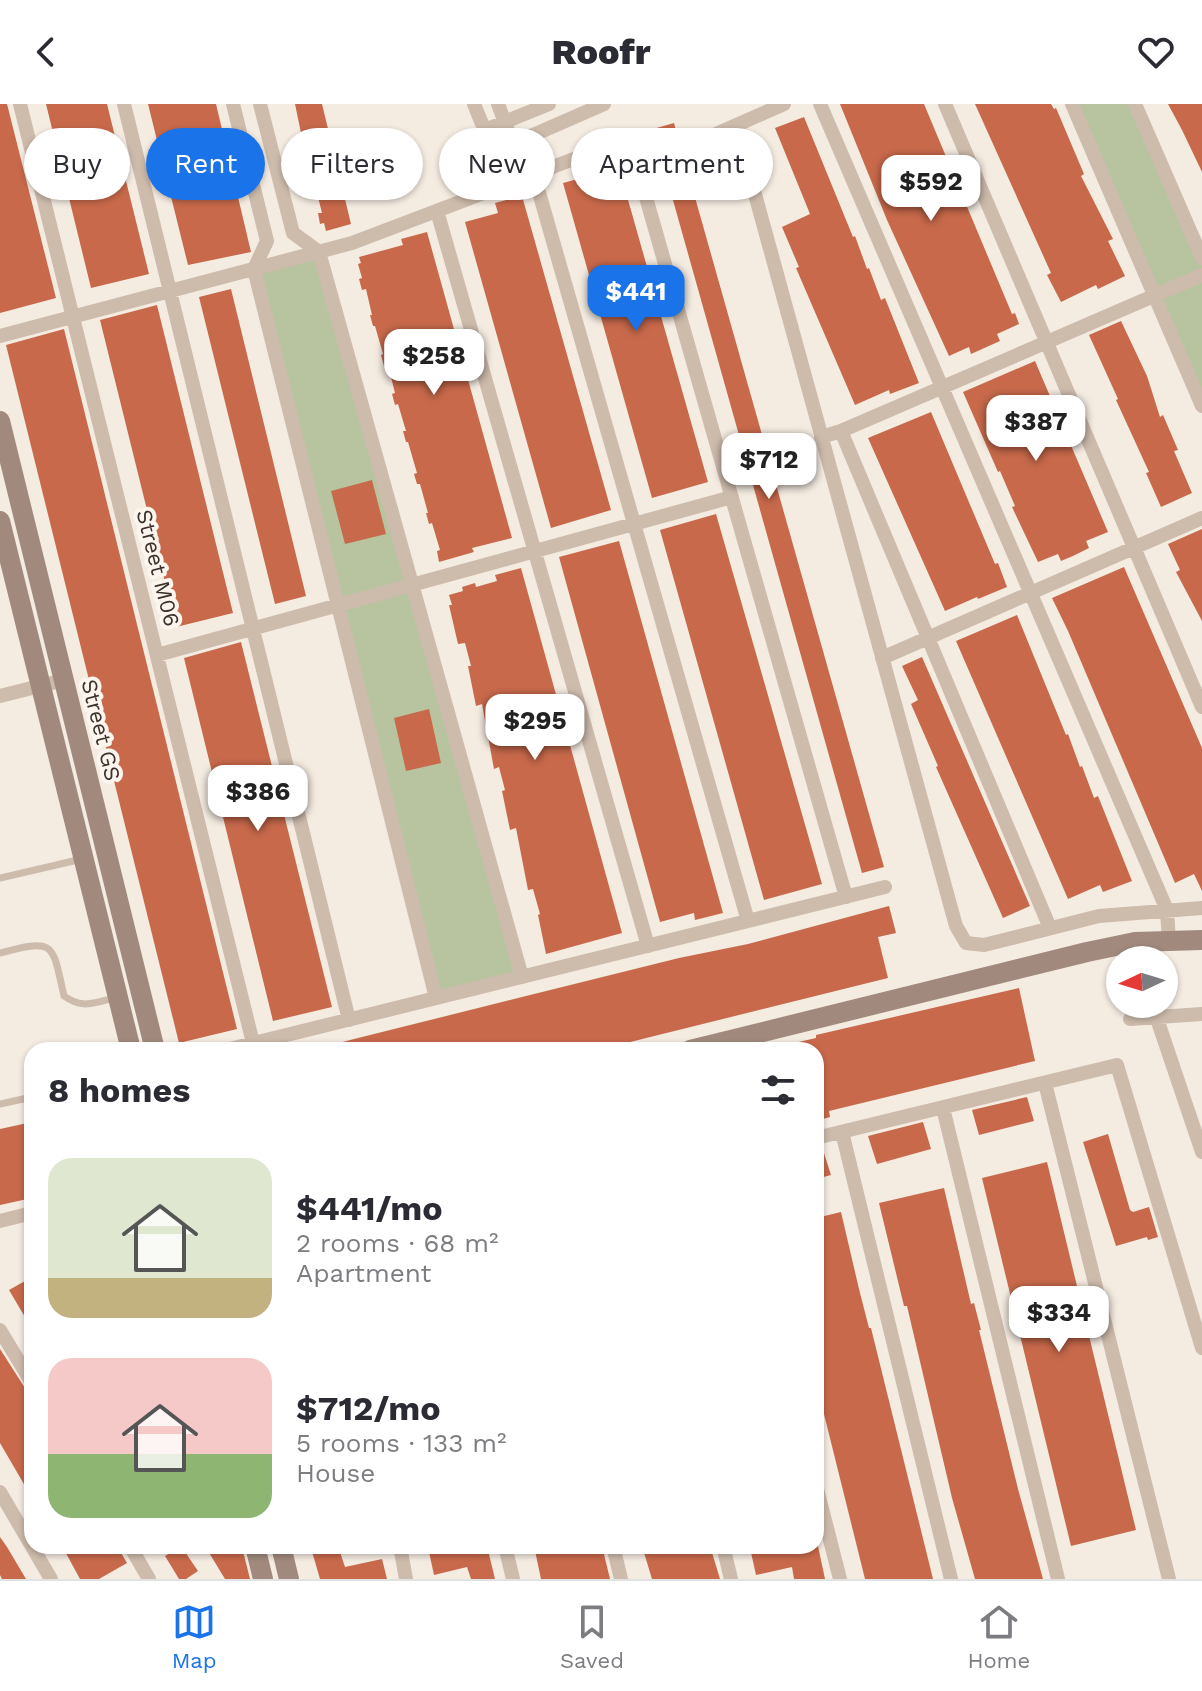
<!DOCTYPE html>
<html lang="en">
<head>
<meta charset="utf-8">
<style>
  body { margin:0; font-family:"Work Sans",sans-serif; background:#f7f7f7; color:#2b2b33; height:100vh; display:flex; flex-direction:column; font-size:30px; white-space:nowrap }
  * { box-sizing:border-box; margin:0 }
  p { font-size:26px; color:#7c7c81 }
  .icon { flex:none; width:44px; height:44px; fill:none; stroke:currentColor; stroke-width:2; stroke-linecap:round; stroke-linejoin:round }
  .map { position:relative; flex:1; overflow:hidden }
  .details { position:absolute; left:24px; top:938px; width:800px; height:512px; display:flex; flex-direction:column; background:#fff; border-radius:24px; box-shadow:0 2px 6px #0004 }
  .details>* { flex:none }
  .guide { position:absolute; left:24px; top:24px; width:800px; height:72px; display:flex; gap:16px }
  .needle { width:52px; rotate:266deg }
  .buttons { position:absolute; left:1106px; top:842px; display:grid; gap:16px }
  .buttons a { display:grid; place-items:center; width:72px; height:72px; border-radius:50%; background:#fff; box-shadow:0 2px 6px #0004; font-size:40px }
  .price { position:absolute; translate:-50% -68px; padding:0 18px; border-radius:16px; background:#fff; color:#222; font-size:26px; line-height:52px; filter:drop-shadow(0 2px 4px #0008) }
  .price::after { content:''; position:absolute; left:50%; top:48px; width:24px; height:18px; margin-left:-12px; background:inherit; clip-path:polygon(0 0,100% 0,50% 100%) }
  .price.active { background:#1a73e8; color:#fff }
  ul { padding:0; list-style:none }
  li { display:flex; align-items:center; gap:24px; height:200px; padding:0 24px }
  li span { display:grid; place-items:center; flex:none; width:224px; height:160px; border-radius:24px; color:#555 }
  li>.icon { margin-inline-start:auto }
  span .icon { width:96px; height:96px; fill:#fffc; stroke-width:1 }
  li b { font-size:34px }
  h2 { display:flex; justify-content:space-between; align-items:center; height:96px; padding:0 24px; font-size:34px }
  .chip { padding:0 28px; border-radius:36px; background:#fff; box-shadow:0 2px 6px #0004; font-size:28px; line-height:72px }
  .chip.active { background:#1a73e8; color:#fff }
  header { display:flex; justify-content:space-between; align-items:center; height:104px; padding:0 24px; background:#fff; font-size:36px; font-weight:800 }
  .menu { display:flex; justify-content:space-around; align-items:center; height:112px; border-top:2px solid #e1e1e2; background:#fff; font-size:22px; color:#7c7c81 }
  .menu a { display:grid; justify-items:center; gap:4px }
  .menu .active { color:#1a73e8 }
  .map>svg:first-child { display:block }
</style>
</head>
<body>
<header><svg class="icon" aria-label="back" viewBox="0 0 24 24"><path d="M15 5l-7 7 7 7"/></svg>Roofr<svg class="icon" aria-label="heart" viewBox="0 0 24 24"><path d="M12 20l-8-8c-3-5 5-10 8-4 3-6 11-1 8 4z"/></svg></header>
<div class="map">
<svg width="1202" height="1475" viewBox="0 0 1202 1475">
  <rect width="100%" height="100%" fill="#f4ebe1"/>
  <path fill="#b8c4a0" d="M1073,0H1135L1202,154V302Z
    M319,148L522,873L436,894L254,165Z"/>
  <path fill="#c8694b" d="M0,0H7L56,194L0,209Z
    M46,0H107L149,170L91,184Z
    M148,0H216L251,148L188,161Z
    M295,0H322L351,120L326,127L324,119L320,120L318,109H322L314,77L310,78L307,67L311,66L305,40L301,41L298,30L301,29Z
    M840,0H924L1012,210L1015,209L1019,220L997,230L1000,237L971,250L969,243L949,252L887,116Z
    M975,0H1051L1054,5L1056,4L1084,70L1081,72L1113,135L1108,137L1125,172L1098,185L1096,181L1061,198L1047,171L1051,169Z
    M1168,0H1202V68L1182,26Z
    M804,13L853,133L855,132L867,165L869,164L881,196L885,194L919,279L890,290L889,286L855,301L796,164L799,163L782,123L810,110L775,24Z
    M674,19L884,763L862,769L653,25Z
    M619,64L708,378L652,394L563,79Z
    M522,92L611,406L551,424L465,118L498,109L495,99Z
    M427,128L512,434L472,444L474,448L439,458L437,447L440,446L432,419L429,420L426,409H428L420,380H417L414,370L417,369L408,338H406L403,327H406L398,300L395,301L392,290L395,289L388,261L384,262L381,251L383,250L375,222H373L370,211H372L366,185L362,186L359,175L362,174L358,160L361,159L359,153L403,141L401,135Z
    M231,185L306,492L275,500L199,193Z
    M157,201L233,509L176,523L100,216Z
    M1121,217L1147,272L1160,313L1163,311L1178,346L1174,347L1192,389L1161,403L1146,369L1149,368L1116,296L1118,295L1089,231Z
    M64,225L237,925L179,939L6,241Z
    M1035,257L1108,428L1086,437L1089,444L1073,452L1061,457L1058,450L1038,458L1012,403L1015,402L1000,367L998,368L963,288Z
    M931,308L995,460L998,459L1007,483L978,495L977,493L945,507L868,334Z
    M372,376L386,430L345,440L331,387Z
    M716,410L822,780L764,796L660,426Z
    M1202,425V517L1176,468L1180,466L1168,440Z
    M619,437L723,809L695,816L694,809L660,818L559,453Z
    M1124,463L1202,644V787L1194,770L1175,779L1068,527L1052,494Z
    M521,464L622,829L546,850L538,811L540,810L533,785L528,786L516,724L510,726L502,687L505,686L499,663L494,665L482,600L476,602L468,562H471L465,539L458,540L449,501H452L449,491L463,487L462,483L475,479L476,483L497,477L495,471Z
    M1017,511L1066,631L1068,630L1080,663L1082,662L1094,694L1098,692L1132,777L1103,788L1100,781L1068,795L956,537Z
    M241,538L332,903L273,917L184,554Z
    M922,553L1030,802L1003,814L936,663L938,662L911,600L918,596L902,562Z
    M429,605L441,659L406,667L394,614Z
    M889,802L896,829L878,833L888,874L598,946H328L327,942L358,934L679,854L748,840Z
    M1019,884L1035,957L829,1007L830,1013L816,1017V946H782L781,942L816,934V931Z
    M1027,993L1034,1017L979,1031L972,1006Z
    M32,1018V1048L28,1049L32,1064V1094L0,1101V1025Z
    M923,1018L931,1045L877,1060L868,1032Z
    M1108,1030L1130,1106L1133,1108L1149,1103L1158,1133L1148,1136L1147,1133L1116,1142L1083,1038Z
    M822,1043L831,1071L816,1075V1044Z
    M1047,1058L1136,1426L1071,1442L982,1074Z
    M944,1084L971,1200L974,1199L981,1226H979L1018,1385L1043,1475H975L952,1394L907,1202H904L879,1099Z
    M841,1108L859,1185L869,1224H871L933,1475H865L823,1306L816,1277V1114Z
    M25,1177L32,1188V1225L9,1186Z
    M0,1245L32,1295V1394L0,1339Z
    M0,1433L7,1443L26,1475H2L0,1471Z
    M62,1442H117L127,1459L99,1475H80Z
    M181,1442L198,1467L186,1475H179L165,1452Z
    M205,1442H238L244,1451L250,1475H225Z
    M318,1442H338L345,1463L382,1455L387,1475H320L311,1444Z
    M453,1442L454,1446L471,1442H487L495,1475H471L467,1463L434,1471L429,1448Z
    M534,1442H602L610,1475H541Z
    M642,1442H710L720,1475H652Z
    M758,1442H818L825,1475H794L792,1463L756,1471L750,1444Z"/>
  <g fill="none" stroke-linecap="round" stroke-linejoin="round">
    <path stroke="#cdbbac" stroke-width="7" d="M0,774L82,755
      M0,849C56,834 52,839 64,892C84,906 93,898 116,894
      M0,1000L32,993"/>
    <path stroke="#cdbbac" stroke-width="14" d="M20,0L253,939
      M124,0L349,916
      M233,0L267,137L254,165L436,894
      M260,0L293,129L319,148L522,873
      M474,0C482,19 486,39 508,42L604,0
      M498,0L513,40
      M820,0L1167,806L1169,838
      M945,0L1202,603
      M1072,0L1202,302
      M1135,0L1202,154
      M736,21L956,822L966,839L984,841L1099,812L1202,804
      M485,26L549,0
      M714,31L784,0
      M534,71L748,817
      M437,107L648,842
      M0,232L352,139L629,34L846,793
      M841,327L1202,171
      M821,333L841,327L1050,824
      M157,551L732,393
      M882,554L1202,414
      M0,592L64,576
      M1135,838L1138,856
      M1152,900L1202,1048
      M1130,915L1202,910
      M226,946L885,783
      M1045,979L1169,1475
      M943,1004L1058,1475
      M842,1028L951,1475
      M816,1034L1117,961L1202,1244
      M0,1117L32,1109
      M0,1226L32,1279
      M816,1381L840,1475
      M0,1388L51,1475
      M130,1442L149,1475
      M400,1442L406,1475
      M505,1442L513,1475
      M613,1442L621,1475
      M723,1442L731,1475"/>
    <path stroke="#a18a7d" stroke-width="20" d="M0,317L155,946
      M0,417L131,946
      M690,946L1087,848L1135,838L1202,836
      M255,1442L263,1475
      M281,1442L289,1475"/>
  </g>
  <g text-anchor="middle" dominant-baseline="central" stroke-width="8" stroke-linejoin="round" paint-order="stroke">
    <g font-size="22" fill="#3b302b" stroke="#fbf5ee">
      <text transform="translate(158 464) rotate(76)">Street M06</text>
      <text transform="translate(101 626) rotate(76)">Street GS</text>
    </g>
  </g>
</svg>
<div class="buttons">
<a><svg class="needle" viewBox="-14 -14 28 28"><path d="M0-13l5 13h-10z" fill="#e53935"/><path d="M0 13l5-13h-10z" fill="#7c7c81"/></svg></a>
</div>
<b class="price" style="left:931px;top:119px">$592</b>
<b class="price active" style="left:636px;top:229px">$441</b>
<b class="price" style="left:434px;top:293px">$258</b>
<b class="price" style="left:1036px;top:359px">$387</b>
<b class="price" style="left:769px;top:397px">$712</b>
<b class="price" style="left:535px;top:658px">$295</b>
<b class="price" style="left:258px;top:729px">$386</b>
<b class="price" style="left:1059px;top:1250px">$334</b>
<div class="guide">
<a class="chip">Buy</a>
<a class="chip active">Rent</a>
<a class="chip">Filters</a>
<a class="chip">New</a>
<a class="chip">Apartment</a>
</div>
<section class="details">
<h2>8 homes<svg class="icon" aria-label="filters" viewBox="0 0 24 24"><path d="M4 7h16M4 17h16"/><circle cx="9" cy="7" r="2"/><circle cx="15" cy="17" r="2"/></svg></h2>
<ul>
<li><span style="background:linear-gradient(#dfe7d0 75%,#c2b280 0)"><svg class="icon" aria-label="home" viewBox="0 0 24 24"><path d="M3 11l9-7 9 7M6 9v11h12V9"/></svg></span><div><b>$441/mo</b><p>2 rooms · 68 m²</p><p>Apartment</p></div></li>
<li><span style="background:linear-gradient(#f6c9c9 60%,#8fb573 0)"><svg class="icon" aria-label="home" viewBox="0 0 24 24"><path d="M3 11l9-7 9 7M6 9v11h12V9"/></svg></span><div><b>$712/mo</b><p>5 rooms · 133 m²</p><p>House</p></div></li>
</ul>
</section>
</div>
<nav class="menu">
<a class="active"><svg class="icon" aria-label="map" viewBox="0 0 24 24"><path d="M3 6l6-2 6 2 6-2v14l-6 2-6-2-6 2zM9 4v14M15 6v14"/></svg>Map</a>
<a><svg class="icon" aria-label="saved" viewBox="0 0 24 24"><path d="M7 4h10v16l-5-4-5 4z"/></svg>Saved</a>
<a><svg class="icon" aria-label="home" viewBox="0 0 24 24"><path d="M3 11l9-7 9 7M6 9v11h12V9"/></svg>Home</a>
</nav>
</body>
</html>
